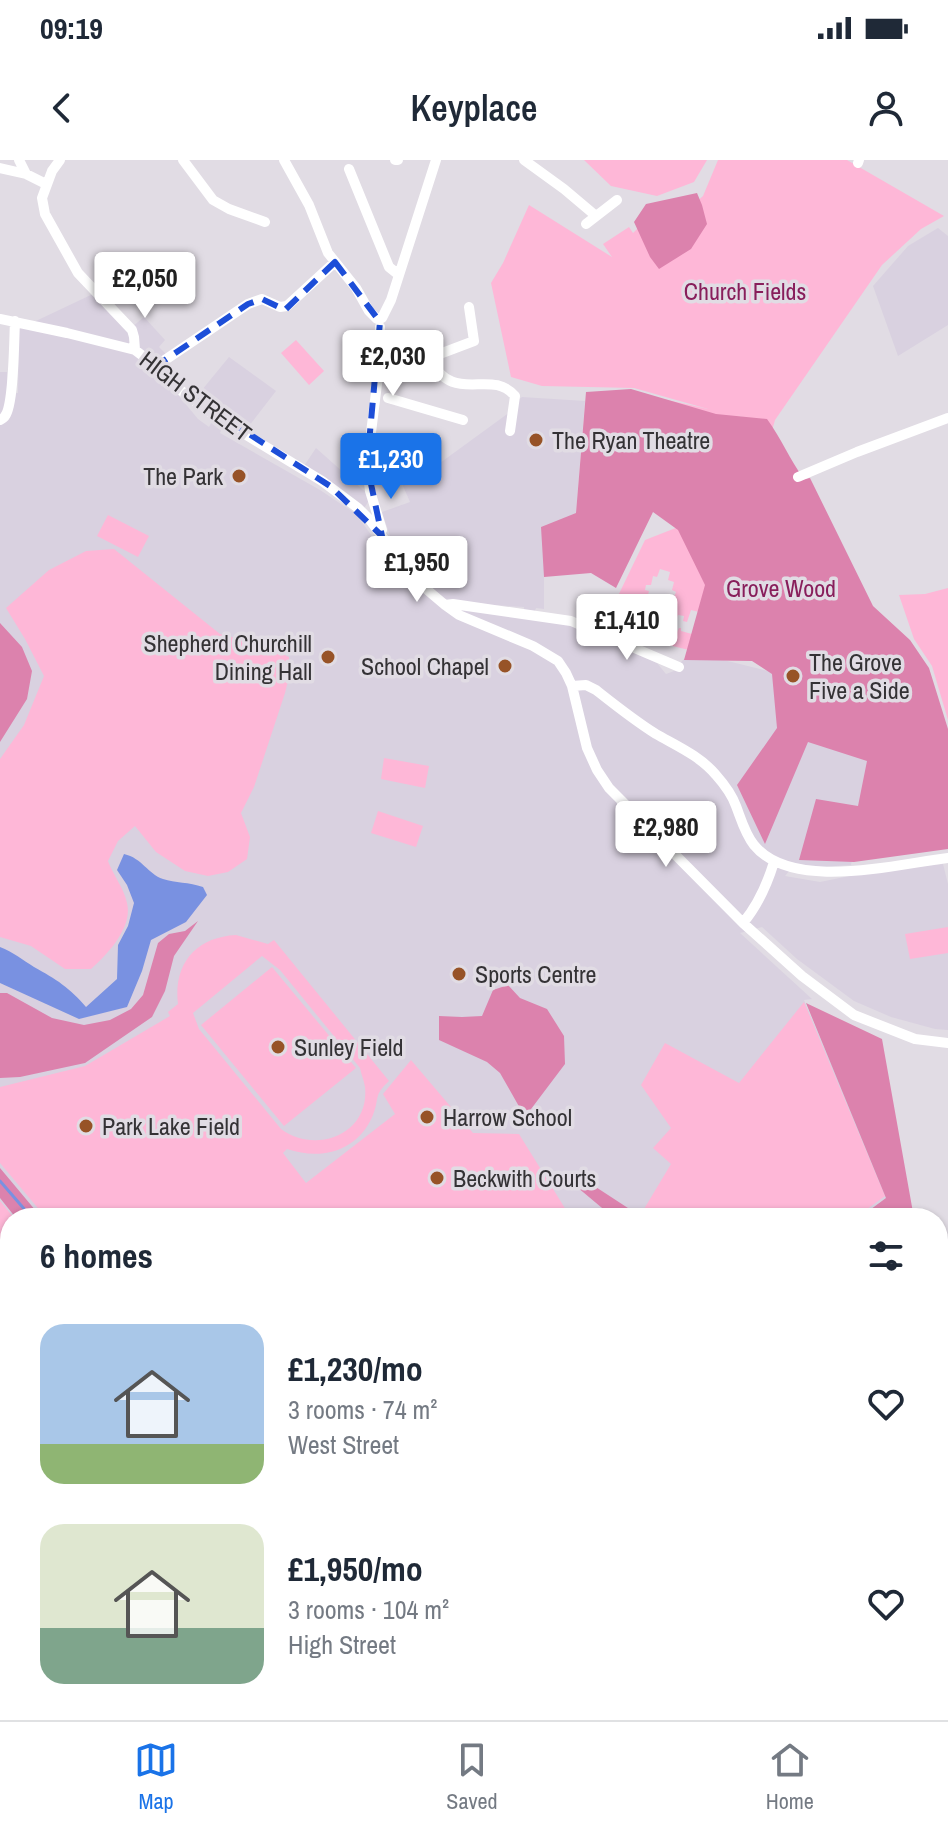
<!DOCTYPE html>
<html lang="en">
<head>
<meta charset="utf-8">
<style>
  body { margin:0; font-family:"Archivo Narrow",sans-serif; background:#f6f6f7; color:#1f2937; height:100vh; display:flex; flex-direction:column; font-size:30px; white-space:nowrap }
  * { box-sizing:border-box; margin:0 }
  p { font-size:26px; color:#747a83 }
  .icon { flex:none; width:44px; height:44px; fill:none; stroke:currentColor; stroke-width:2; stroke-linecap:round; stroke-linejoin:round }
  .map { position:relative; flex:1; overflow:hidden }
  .side { position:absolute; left:0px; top:1048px; width:948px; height:512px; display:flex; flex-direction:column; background:#fff; border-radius:32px 32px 0 0; box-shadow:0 2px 6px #0004 }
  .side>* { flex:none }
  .price { position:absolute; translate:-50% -68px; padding:0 18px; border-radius:8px; background:#fff; color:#222; font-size:26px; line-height:52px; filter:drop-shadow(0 2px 4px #0008) }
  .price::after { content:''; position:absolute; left:50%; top:48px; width:24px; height:18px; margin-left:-12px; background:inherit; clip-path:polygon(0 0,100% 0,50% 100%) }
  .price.on { background:#1a73e8; color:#fff }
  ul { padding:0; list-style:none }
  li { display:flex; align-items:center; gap:24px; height:200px; padding:0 40px }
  li span { display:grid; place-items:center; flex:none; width:224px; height:160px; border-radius:24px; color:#555 }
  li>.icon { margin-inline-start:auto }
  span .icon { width:96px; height:96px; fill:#fffc; stroke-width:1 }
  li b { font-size:34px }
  h2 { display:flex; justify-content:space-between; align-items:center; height:96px; padding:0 40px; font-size:34px }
  .status { display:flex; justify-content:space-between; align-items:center; height:56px; padding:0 40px; background:#fff; direction:ltr }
  .status svg { height:22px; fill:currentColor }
  header { display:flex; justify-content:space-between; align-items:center; height:104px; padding:0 40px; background:#fff; font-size:36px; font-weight:600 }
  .tab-bar { display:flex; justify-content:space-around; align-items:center; height:112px; border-top:2px solid #e0e1e3; background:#fff; font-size:22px; color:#747a83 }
  .tab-bar a { display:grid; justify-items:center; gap:4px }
  .tab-bar .on { color:#1a73e8 }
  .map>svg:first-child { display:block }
</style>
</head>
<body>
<div class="status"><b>09:19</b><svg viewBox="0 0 49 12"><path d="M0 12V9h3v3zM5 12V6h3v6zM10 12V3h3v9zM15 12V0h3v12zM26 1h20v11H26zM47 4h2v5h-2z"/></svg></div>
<header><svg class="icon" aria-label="back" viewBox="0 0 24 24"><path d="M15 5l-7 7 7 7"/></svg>Keyplace<svg class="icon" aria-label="person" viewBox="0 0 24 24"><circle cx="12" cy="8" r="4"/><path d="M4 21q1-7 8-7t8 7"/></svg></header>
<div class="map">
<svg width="948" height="1560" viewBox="0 0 948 1560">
  <rect width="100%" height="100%" fill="#e1dce4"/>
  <path fill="#d9d1e0" d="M938,68L948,76V165L898,196L873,126L908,86Z
    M95,133L132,167L144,157L165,180L159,187L166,194L154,206L198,259L209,267L219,248L197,236L229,197L276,231L249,266L228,254L220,273L320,330L356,354L377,383L392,382L382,352L410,342L400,319L429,311L510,252L518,240L522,237L585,241L576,353L544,417V449L536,448L535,451L524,450V447L493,445L569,465L657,503L666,514L674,511H678L679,504L691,492L776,513L872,599L851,705L820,707L795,704L785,716L820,722L869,712L943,704L948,724V870L935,869L891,857L854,841L797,799L762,767L740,773L812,839L804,840L891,1045L894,1058H10V1550H938V1242L948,1284V1560H0V212H7V234L18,233L19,169Z
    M316,288L371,337L363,350L304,306Z"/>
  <path fill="#feb7d7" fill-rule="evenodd" d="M584,0H707L694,22L657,36L611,26Z
    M718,0H847L944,56L921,69L882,105L775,260L771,274L737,254L772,277L649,236L708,249L634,228L542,226L511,217L491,123L503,103L529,45L612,97L603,84L629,67L633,73L643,63L694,44L703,36Z
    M296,180L324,211L309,225L281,193Z
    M108,355L149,376L138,397L97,376Z
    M686,364L707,425L689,490L602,469L645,380ZM660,409L670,412L668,420L674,422L672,430L676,432L674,437L670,436L667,447L671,449L669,457L676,459L678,455L684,456L683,461L687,462L691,450L699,452L692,474L681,471V468H679L677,472L673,471L674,467L667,465L664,477L643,471L649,451L638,448L641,441L646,442L649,431L645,430L646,425H651L653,416L657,417Z
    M114,389L220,474L263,486L289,497V517L285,533L254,627L241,653L250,677L247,699L228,712L208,716L185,711L156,692L135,666L118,681L108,701C113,715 124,728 127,743C133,767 108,794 91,809H65L31,786L0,777V599L24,565L44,516L25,479L6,448L49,410L86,391Z
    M948,428V560L932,506L914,479L899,435L925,434Z
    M384,598L429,606L425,628L381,619Z
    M378,651L423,666L416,687L371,673Z
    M948,767V793L910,799L905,774Z
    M236,775L268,784L274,780L389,921C373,936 380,937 373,955C358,991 322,1001 287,989L283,993L306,1023L395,954L383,934L411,900L473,973L519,974L571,1058H92L91,1056L42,1053L0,1003V927L85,906L170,856L168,852L178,844C173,804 196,777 236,775ZM262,796L280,810L360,908C361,914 364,920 365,927C370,974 316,995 281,969L199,869L193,853Z
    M272,807L356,908L284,966L201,865Z
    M804,842L885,1036L855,1058H626L644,1049L671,1004L653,988L671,968L641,925L665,883L739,923Z
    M0,1041L14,1058H10V1457L0,1459Z
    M938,1239L948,1284V1343L938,1328Z
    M938,1365L948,1378V1520L938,1525Z
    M10,1469V1550H84L88,1560H0V1472Z
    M105,1550H432L437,1560H109Z
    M451,1550H764L768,1560H457Z"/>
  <path fill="#dc82ad" d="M697,33L702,45L707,64L691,89L659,109L650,97L634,62L646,44Z
    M631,229L716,254L767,259C781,278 790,300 804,319L810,318L873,446L910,480L929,508L948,569V689L854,702L799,700L816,639L858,646L867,601L808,582L765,684L737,625L777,568L772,514L752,501L684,500L705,425L678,370L653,352L616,428L591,413L544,417L541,367L576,353L586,232Z
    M0,463L22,487L32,511L27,539L0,582Z
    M198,761L174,796L165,831L152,857L85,903L20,917L0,918V833H7L52,858L84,865L110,860L131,849L143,835L158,783L169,774L185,771Z
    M508,825L520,838L547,849L564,876L565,904L525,957L500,913L487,902L439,880V856L462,857L482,856L493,830Z
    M806,843L882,879L914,1058H859L886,1038Z
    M0,1008L41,1057L60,1058H16L0,1038Z
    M582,1018L631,1050L614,1058L577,1027L575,1022Z
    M938,1155L948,1195V1265L938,1221Z
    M948,1522V1560H804L850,1550H938V1528Z"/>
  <path fill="#7991e1" d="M124,694C142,698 148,714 163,719C175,723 189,722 203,727L207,735L186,762L151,780L142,811L127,847L79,859L0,823V787C13,792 23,800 34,807C56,819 70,828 86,847L117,819L118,785L128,766L134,743L127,725L117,710Z"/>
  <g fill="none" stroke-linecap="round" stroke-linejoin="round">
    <path stroke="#7991e1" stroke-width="3" d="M0,1021L32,1058
      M445,1550L450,1560"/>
    <path stroke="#fff" stroke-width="10" d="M19,0L26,14L46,24
      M60,0L52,11L42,38L45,54L78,113L132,170L134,177L135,190
      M183,0L213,40L229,49L265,62
      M284,0L309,45L328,93L356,128L369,151L377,159
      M395,0H398
      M524,0L564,29L596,56
      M858,3L859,0
      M0,8L26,14
      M349,9L389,107L399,115
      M586,64L617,40
      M382,158L391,140L436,0
      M0,159L67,173L135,190L156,206L179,229L212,254L322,321L358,348L370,360L412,417L445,445L459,455L533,486L558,501L566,513L572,526L587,588L597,610L609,628L743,763L802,816L854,855L915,879L948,883
      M380,167L378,216L367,305L370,331L382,370
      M379,196L429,198C454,247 490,207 515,236L510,271
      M429,198L474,181L469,147
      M156,206L248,144L262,139L280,147L287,146L335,102
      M388,238L463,260
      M0,260C2,259 4,258 5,256C14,245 14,179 15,161
      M798,317L857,292L948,258
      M445,445L453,444L571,461L679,507
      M572,526L586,525L596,530C615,545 635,561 656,574C677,586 700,596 716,615C724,624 732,635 736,646C741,659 745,674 754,685C792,732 896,704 948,698
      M743,763C758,745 767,725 774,702"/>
  </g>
  <path fill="none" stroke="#1d4ed8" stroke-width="6" stroke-dasharray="16 10" stroke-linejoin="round" d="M335,102L380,162L367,305L382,376L330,326L179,229L156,206L248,144L262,139L285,150Z"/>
  <g fill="#975327" stroke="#e1dce4" stroke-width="3">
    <circle cx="536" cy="280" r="8"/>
    <circle cx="239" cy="316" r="8"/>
    <circle cx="328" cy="497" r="8"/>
    <circle cx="505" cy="506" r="8"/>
    <circle cx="793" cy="516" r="8"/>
    <circle cx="459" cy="814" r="8"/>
    <circle cx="278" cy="887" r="8"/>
    <circle cx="427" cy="957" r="8"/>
    <circle cx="86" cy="966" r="8"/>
    <circle cx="437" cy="1018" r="8"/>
  </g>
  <g text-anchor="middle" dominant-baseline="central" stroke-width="7" stroke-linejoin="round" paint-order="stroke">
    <g font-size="24" fill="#881e5b" stroke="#e1dce4">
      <text x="745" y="131">Church Fields</text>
      <text x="781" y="428">Grove Wood</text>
    </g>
    <g font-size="24" fill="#343235" stroke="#e1dce4">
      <text transform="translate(196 236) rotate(37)">HIGH STREET</text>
    </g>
    <g font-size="24" fill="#343235" stroke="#e1dce4" text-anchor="start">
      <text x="552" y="280">The Ryan Theatre</text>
      <text x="223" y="316" text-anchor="end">The Park</text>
      <text x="312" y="483" text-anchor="end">Shepherd Churchill<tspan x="312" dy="28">Dining Hall</tspan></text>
      <text x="809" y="502">The Grove<tspan x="809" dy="28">Five a Side</tspan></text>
      <text x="489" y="506" text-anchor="end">School Chapel</text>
      <text x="475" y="814">Sports Centre</text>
      <text x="294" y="887">Sunley Field</text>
      <text x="443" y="957">Harrow School</text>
      <text x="102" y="966">Park Lake Field</text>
      <text x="453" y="1018">Beckwith Courts</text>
    </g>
  </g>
</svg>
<b class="price" style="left:145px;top:160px">£2,050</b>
<b class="price" style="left:393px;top:238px">£2,030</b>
<b class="price on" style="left:391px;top:341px">£1,230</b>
<b class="price" style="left:417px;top:444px">£1,950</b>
<b class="price" style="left:627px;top:502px">£1,410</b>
<b class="price" style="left:666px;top:709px">£2,980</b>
<section class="side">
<h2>6 homes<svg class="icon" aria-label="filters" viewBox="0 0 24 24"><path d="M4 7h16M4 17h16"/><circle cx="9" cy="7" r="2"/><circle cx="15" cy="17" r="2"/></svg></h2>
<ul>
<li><span style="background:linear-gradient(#a9c7e8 75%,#8fb573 0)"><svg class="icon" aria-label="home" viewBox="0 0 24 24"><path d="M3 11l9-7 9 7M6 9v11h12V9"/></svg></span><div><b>£1,230/mo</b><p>3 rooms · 74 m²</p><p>West Street</p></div><svg class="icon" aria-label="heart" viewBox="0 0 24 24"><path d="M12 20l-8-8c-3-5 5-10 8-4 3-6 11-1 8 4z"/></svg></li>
<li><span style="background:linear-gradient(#dfe7d0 65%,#7fa58c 0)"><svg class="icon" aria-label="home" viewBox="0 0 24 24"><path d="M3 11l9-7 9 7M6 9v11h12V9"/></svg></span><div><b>£1,950/mo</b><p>3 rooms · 104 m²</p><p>High Street</p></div><svg class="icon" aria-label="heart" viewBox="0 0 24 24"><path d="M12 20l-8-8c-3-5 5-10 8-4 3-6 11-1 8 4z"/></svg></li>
</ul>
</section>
</div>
<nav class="tab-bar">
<a class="on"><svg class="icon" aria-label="map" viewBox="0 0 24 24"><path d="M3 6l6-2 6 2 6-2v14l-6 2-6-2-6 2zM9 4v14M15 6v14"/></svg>Map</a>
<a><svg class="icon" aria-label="saved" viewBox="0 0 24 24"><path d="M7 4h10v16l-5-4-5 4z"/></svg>Saved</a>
<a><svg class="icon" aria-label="home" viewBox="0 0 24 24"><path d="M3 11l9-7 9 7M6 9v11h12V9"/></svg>Home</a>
</nav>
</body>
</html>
